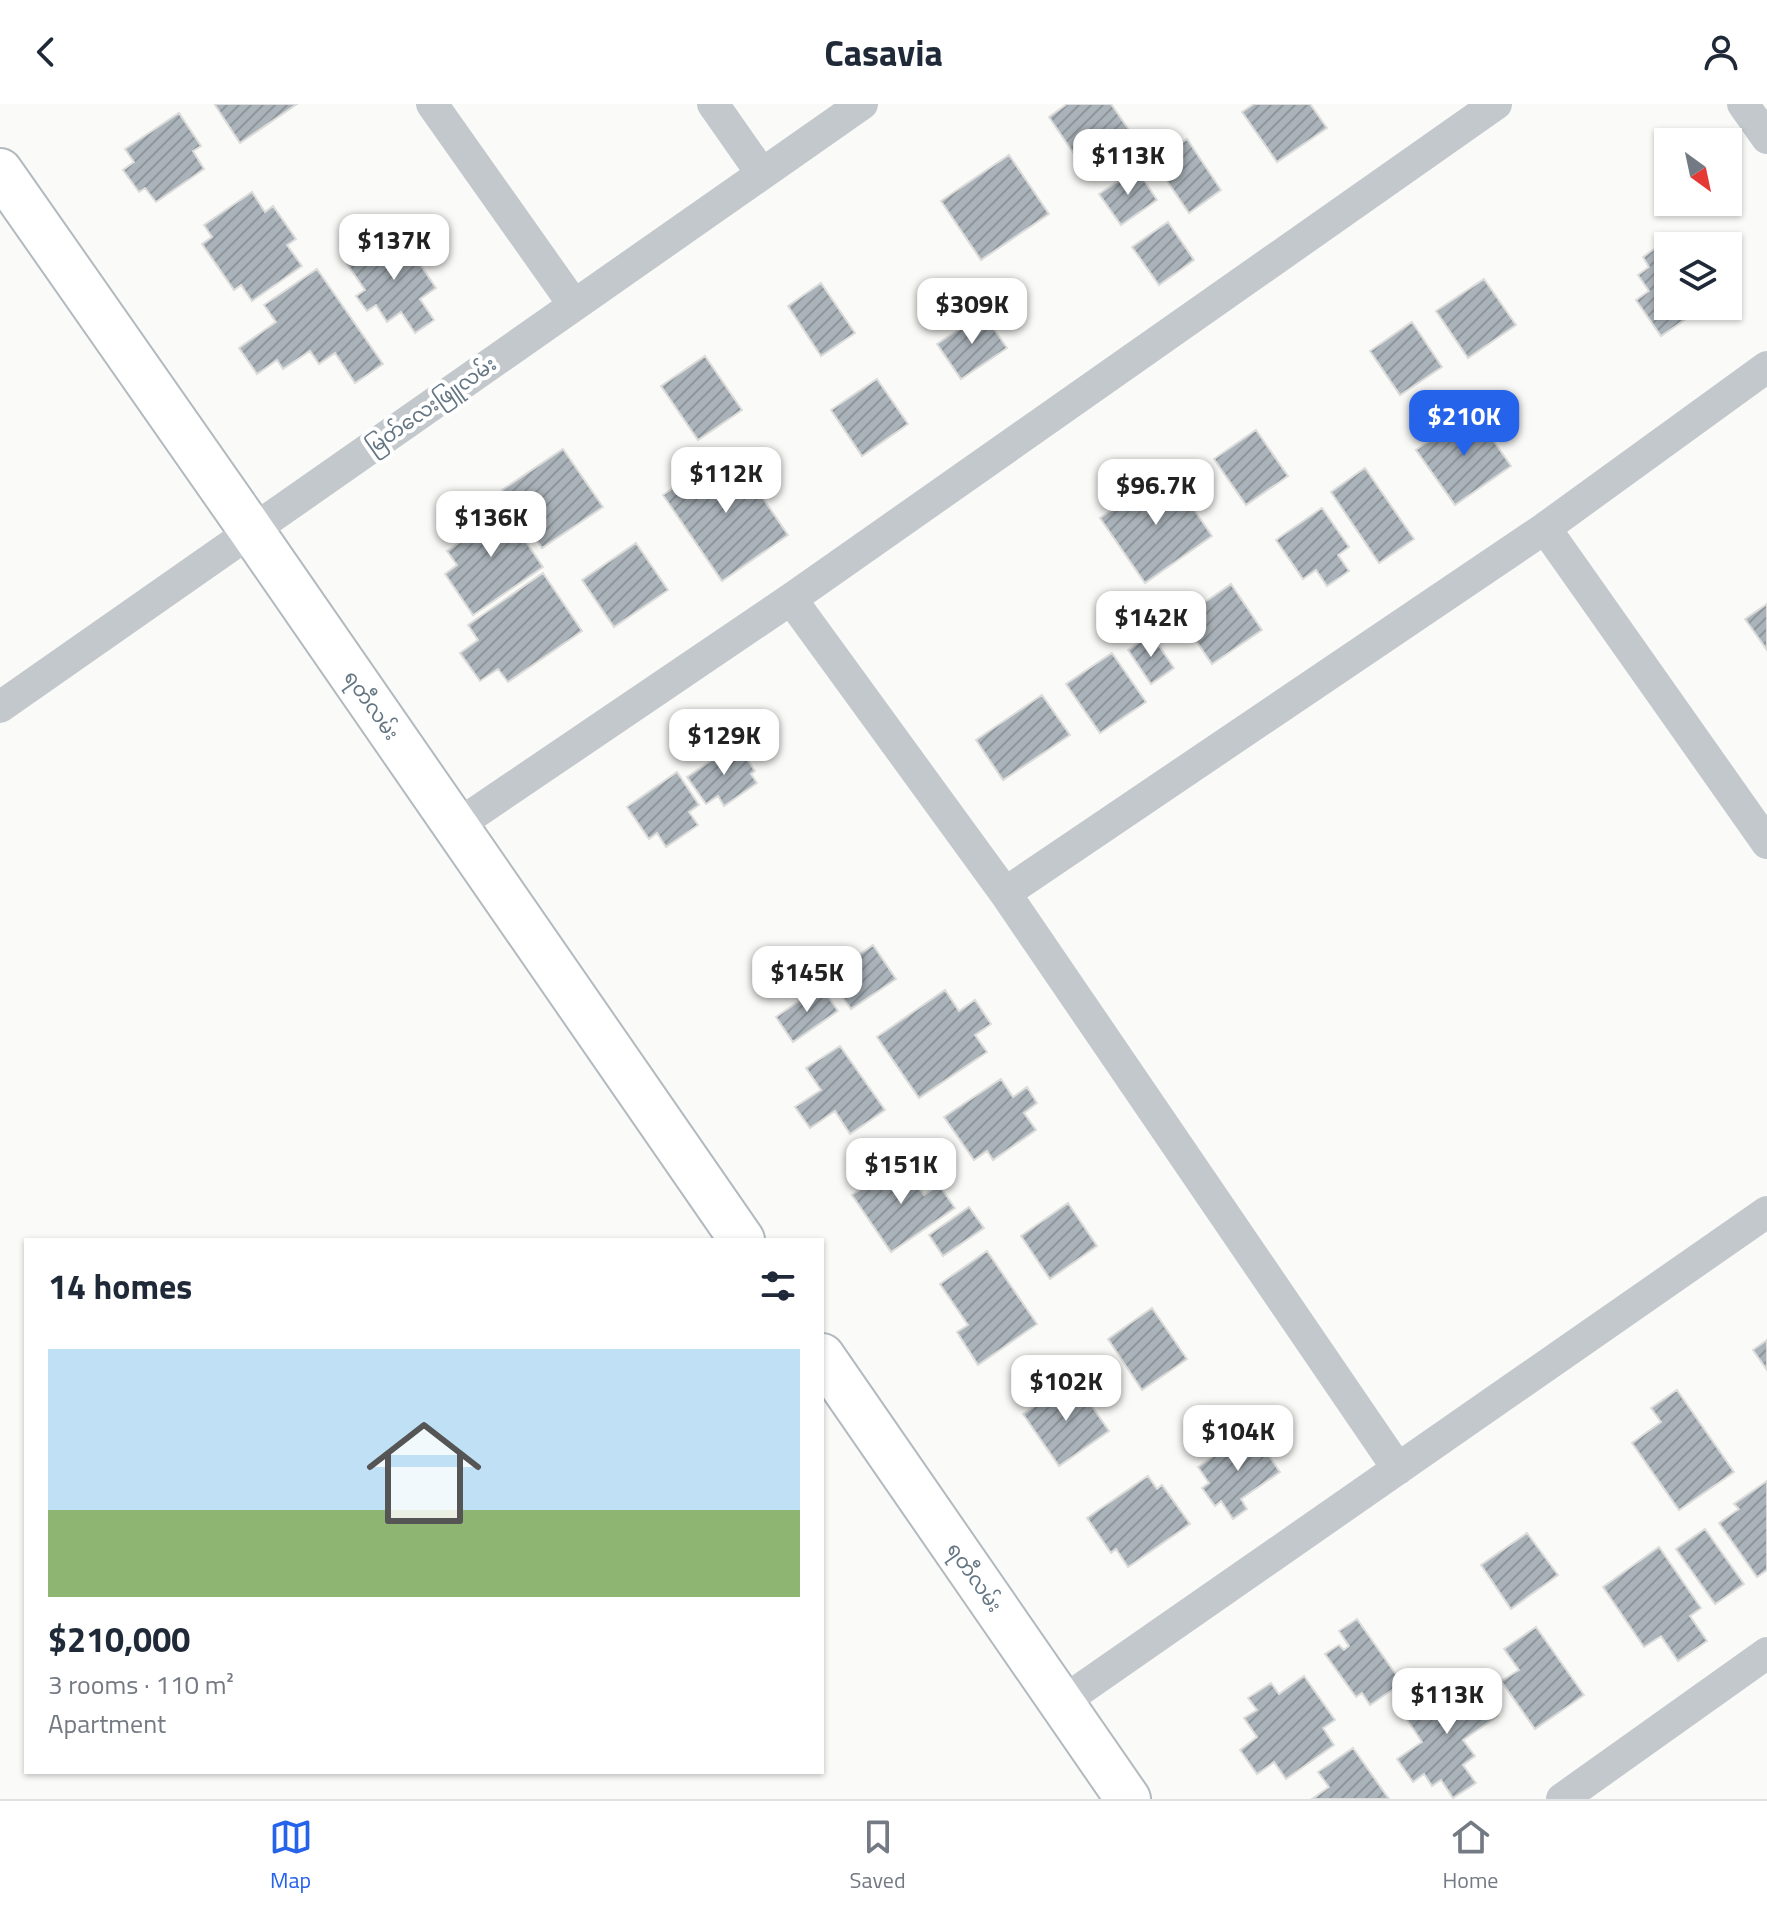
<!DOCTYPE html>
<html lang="en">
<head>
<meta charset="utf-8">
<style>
  body { margin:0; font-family:"Titillium Web","Noto Sans Myanmar",sans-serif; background:#f2f2f3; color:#1f2937; height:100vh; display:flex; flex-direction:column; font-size:30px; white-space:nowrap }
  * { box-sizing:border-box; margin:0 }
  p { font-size:26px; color:#747a83 }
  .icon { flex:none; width:44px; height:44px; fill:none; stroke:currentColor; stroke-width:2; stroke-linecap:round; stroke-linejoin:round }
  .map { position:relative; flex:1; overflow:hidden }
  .sheet { position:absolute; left:24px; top:1134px; width:800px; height:536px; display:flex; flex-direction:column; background:#fff; border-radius:0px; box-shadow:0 2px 6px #0004 }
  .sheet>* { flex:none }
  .needle { width:52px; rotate:147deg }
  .tools { position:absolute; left:1654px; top:24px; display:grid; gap:16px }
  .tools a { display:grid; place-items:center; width:88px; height:88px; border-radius:0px; background:#fff; box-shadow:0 2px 6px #0004; font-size:40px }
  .price { position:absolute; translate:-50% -68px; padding:0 18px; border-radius:16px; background:#fff; color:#222; font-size:26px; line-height:52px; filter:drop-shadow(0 2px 4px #0008) }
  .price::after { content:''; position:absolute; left:50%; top:48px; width:24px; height:18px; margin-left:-12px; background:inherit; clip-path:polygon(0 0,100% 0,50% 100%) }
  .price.active { background:#2563eb; color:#fff }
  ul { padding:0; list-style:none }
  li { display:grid; align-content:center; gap:16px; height:424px; padding:0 24px }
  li+li { border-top:2px solid #e0e1e3 }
  li span { display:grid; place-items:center; height:248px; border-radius:0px; color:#555 }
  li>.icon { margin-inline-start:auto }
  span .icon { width:144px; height:144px; fill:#fffc; stroke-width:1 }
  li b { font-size:34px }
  h2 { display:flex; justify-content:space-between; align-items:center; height:96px; padding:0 24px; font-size:34px }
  header { display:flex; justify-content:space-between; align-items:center; height:104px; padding:0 24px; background:#fff; font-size:36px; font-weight:700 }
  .dock { display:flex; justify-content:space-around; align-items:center; height:112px; border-top:2px solid #e0e1e3; background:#fff; font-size:22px; color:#747a83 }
  .dock a { display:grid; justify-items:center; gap:4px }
  .dock .active { color:#2563eb }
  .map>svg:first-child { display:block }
</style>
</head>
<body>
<header><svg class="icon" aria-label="back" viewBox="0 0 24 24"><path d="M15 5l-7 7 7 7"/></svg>Casavia<svg class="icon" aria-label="person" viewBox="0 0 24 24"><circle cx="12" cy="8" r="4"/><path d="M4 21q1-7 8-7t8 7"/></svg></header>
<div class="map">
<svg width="1767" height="1695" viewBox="0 0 1767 1695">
  <defs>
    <pattern id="building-hatch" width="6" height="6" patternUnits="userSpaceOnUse" patternTransform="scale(2)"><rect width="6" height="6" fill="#aab3b9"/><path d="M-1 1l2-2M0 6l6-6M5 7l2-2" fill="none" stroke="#8e969c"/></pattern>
  </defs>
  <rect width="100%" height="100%" fill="#fafaf8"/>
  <path fill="url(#building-hatch)" stroke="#dcdcda" stroke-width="2" d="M216,0H297L240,39L215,1Z
    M1067,0H1111L1138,39L1089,72L1049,13Z
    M1254,0H1310L1327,24L1277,58L1242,8Z
    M179,9L201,42L193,47L204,65L156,98L145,84L139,88L123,66L134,58L125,45Z
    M1187,35L1221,86L1189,109L1154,58Z
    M1009,51L1049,110L981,156L941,97Z
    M1137,65L1157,96L1121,121L1099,90Z
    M252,88L265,108L273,102L296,135L287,141L302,162L252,197L241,181L234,186L202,140L212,133L204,121Z
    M1168,118L1194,156L1159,181L1132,143Z
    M397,126L436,184L420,195L434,216L415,229L401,208L387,218L376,201L367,207L356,192L365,186L347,160Z
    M1664,138L1668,143V202H1705L1661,232L1636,196L1649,187L1638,171L1649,163L1643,153Z
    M317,165L383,260L355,279L335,249L319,260L310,247L283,265L277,256L257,270L239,244L276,218L264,201Z
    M1484,175L1516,221L1468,254L1436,207Z
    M821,179L855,229L821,252L788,202Z
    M983,209L1007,244L961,275L937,240Z
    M1412,218L1442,263L1400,291L1370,247Z
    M705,252L742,306L698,336L661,282Z
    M877,275L908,320L862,352L831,306Z
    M1473,307L1511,362L1455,401L1416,346Z
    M1256,326L1288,372L1246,401L1214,355Z
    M563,345L603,403L542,444L502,386Z
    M730,346L788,431L722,477L663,391Z
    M1365,364L1414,435L1379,459L1331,388Z
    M1168,367L1212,432L1145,479L1100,414Z
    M497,395L543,463L473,511L445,470L457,461L447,447L478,426L470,414Z
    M1322,404L1349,443L1338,451L1349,467L1327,482L1316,466L1303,475L1276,436Z
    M636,439L668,486L614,523L582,476Z
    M543,469L582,527L508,578L498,565L480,577L460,549L478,536L468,521Z
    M1231,480L1262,526L1212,560L1181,515Z
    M1767,500V546L1745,515Z
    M1151,530L1174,564L1151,580L1128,546Z
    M1112,549L1146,598L1100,629L1066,580Z
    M1042,591L1070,631L1003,676L976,636Z
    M737,639L755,667L751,670L757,679L724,702L718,692L706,700L687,673Z
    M677,668L699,701L689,708L698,721L666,743L657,729L649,735L627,703Z
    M873,841L896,875L851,905L828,872Z
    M821,882L838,907L793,938L776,913Z
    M945,886L959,907L975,896L991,920L975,931L987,948L919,994L877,933Z
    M840,942L885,1006L850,1030L835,1007L810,1024L795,1003L821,986L806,964Z
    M1001,975L1013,993L1027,983L1037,999L1024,1009L1036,1026L993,1056L987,1047L974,1056L944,1013Z
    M901,1058L924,1091L939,1081L955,1104L891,1148L852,1091Z
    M1068,1099L1097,1142L1050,1175L1021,1132Z
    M969,1103L984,1124L943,1152L929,1131Z
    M987,1147L1037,1220L978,1261L957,1228L968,1221L940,1180Z
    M1152,1204L1187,1255L1142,1286L1108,1235Z
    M1767,1236V1266L1753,1246Z
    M1074,1276L1109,1327L1059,1362L1023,1310Z
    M1677,1286L1734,1368L1679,1406L1632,1339L1661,1318L1651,1304Z
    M1251,1325L1280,1368L1241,1395L1247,1405L1233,1415L1221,1397L1215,1402L1202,1384L1209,1379L1198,1363Z
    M1148,1372L1157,1385L1162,1381L1190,1420L1128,1463L1116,1445L1111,1449L1087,1414Z
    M1767,1377V1466L1757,1473L1719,1419L1739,1405L1734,1400Z
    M1705,1425L1744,1480L1715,1500L1676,1445Z
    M1527,1429L1558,1471L1511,1505L1481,1461Z
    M1659,1443L1701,1504L1690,1512L1707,1537L1678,1557L1661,1532L1644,1543L1603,1483Z
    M1357,1515L1402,1579L1370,1601L1362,1589L1356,1593L1325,1550L1339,1541L1344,1546L1349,1542L1339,1527Z
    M1536,1523L1584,1591L1535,1625L1501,1577L1519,1566L1504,1545Z
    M1467,1568L1498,1612L1463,1636L1475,1652L1463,1661L1476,1679L1453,1694L1441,1676L1432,1682L1424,1670L1413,1678L1397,1655L1422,1638L1404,1611L1426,1596L1435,1608L1453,1596L1445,1584Z
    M1304,1572L1335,1616L1323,1624L1334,1641L1286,1675L1274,1658L1257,1670L1240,1646L1257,1633L1244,1614L1257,1606L1248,1594L1271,1579L1279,1590Z
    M1353,1644L1389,1695H1312L1329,1683L1318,1668Z"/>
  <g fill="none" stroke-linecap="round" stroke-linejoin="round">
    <defs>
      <path id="secondary" d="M0,67L251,426L742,1136
        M822,1252L1128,1695"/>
    </defs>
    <use href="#secondary" stroke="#b3babf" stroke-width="48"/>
    <path stroke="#c3c8cc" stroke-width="32" d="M432,0L574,201
      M713,0L762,70
      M1743,0L1767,34
      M1545,424L1767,739
      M791,495L1005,789L1398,1365
      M0,603L862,0
      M456,722L791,495L1496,0
      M1005,789L1545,424L1767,263
      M1061,1599L1767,1108
      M1562,1695L1767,1549"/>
    <use href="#secondary" stroke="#fff" stroke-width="44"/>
  </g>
  <g text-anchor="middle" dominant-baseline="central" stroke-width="8" stroke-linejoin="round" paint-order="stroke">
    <g font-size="20" fill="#657683" stroke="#fff">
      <text transform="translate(431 301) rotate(-35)">မြတ်လေးဖြူလမ်း</text>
      <text transform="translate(372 601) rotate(55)">ရတီလမ်း</text>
      <text transform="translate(975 1473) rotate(55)">ရတီလမ်း</text>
    </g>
  </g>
</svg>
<div class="tools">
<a><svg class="needle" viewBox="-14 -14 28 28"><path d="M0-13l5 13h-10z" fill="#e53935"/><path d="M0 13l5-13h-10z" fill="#747a83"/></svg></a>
<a><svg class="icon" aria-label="layers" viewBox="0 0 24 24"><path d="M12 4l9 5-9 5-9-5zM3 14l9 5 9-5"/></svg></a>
</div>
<b class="price" style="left:1128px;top:93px">$113K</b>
<b class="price" style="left:394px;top:178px">$137K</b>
<b class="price" style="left:972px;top:242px">$309K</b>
<b class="price active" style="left:1464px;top:354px">$210K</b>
<b class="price" style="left:726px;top:411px">$112K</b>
<b class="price" style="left:1156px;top:423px">$96.7K</b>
<b class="price" style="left:491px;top:455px">$136K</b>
<b class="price" style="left:1151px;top:555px">$142K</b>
<b class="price" style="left:724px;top:673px">$129K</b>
<b class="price" style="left:807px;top:910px">$145K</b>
<b class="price" style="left:901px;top:1102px">$151K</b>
<b class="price" style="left:1066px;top:1319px">$102K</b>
<b class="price" style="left:1238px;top:1369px">$104K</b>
<b class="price" style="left:1447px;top:1632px">$113K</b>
<section class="sheet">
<h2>14 homes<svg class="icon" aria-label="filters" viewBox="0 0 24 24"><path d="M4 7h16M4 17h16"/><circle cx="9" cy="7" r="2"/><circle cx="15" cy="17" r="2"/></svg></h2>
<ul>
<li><span style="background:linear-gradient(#bfe0f5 65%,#8fb573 0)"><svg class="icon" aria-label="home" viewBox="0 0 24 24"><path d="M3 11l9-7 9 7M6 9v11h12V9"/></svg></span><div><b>$210,000</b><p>3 rooms · 110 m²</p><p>Apartment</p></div></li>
</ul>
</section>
</div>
<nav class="dock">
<a class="active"><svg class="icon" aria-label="map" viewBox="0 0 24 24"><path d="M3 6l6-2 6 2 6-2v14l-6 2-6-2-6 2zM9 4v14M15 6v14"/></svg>Map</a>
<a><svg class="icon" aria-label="saved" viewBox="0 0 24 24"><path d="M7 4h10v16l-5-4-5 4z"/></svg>Saved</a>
<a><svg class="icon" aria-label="home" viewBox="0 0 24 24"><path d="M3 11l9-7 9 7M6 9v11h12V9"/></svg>Home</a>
</nav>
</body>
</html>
